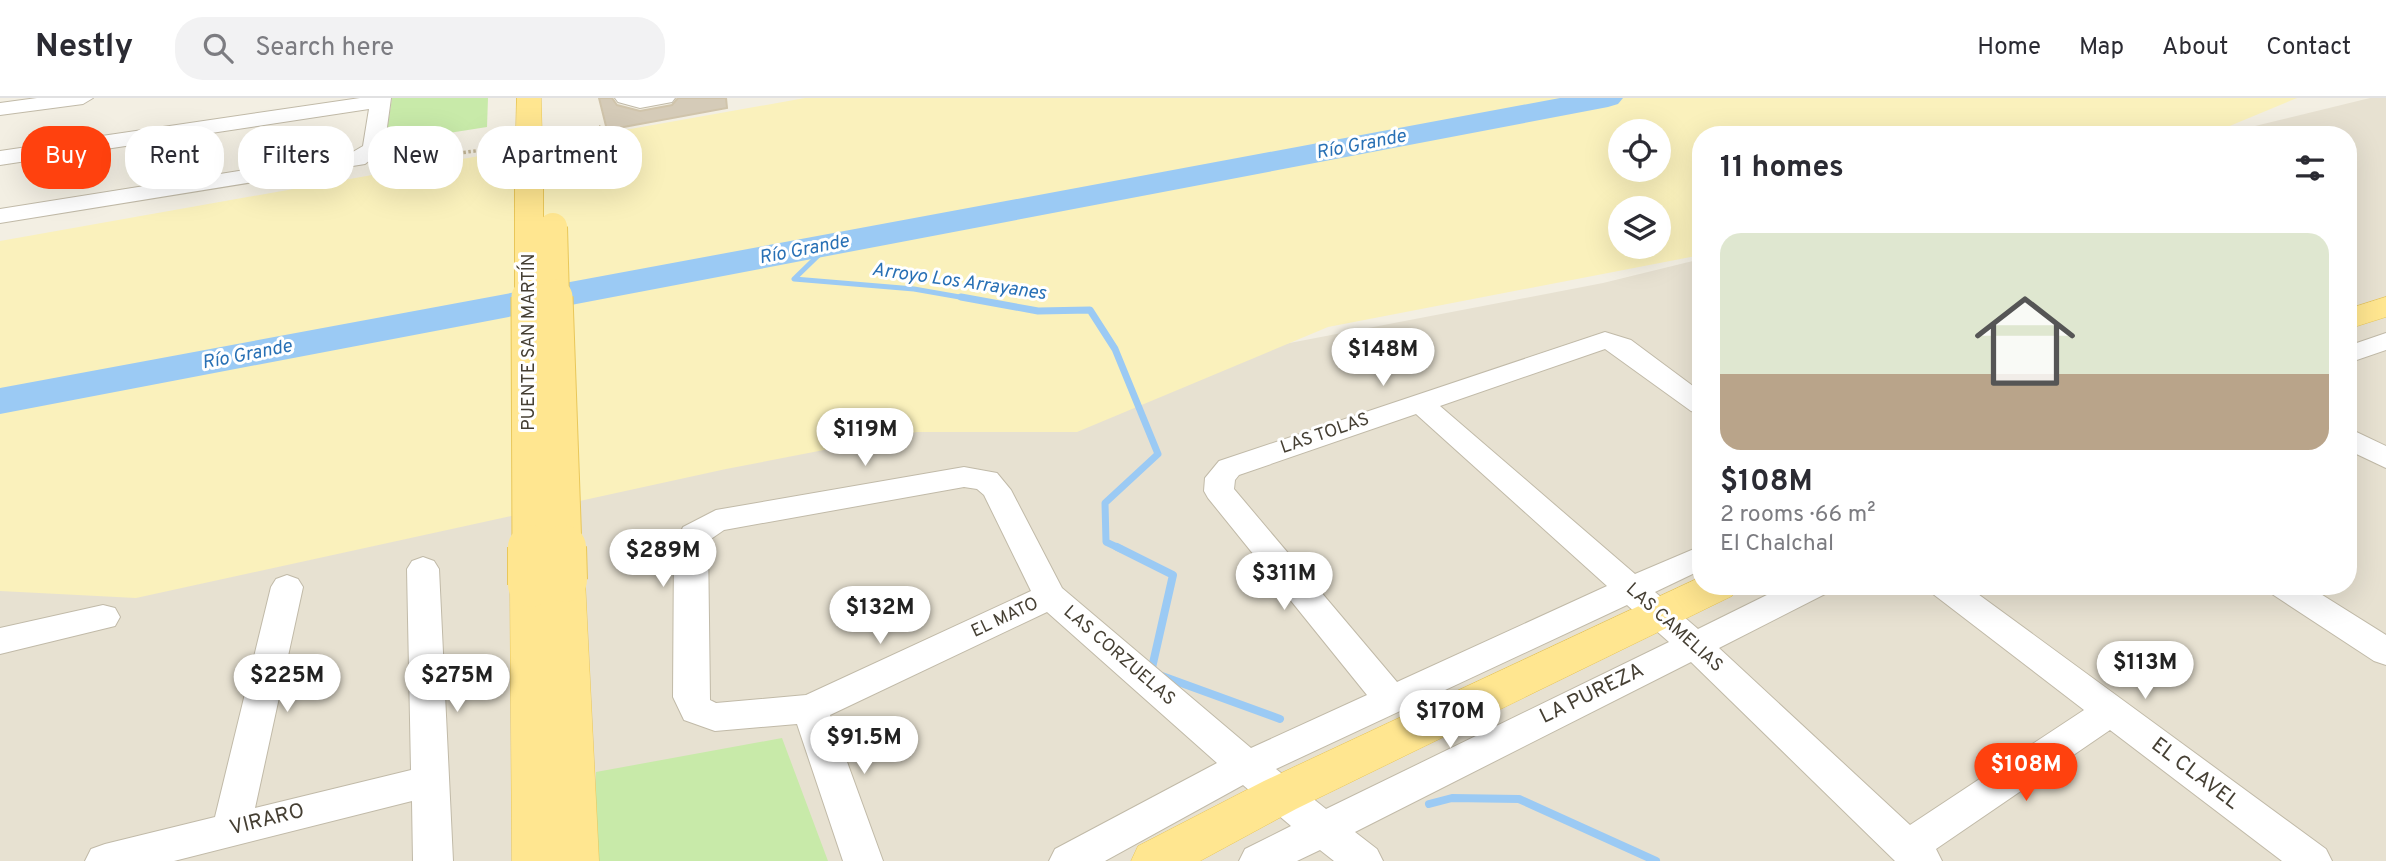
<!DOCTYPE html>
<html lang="en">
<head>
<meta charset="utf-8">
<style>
  body { margin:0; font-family:Overpass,sans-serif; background:#f2f2f3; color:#2b2b33; height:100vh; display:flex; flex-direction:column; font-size:26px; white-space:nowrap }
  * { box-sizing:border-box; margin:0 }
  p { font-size:23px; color:#7c7c81 }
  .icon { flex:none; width:38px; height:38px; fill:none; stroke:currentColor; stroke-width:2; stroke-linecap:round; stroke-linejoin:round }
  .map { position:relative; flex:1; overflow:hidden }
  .details { position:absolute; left:1692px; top:28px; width:665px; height:469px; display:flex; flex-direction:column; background:#fff; border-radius:28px; box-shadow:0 7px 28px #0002 }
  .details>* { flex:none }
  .guide { position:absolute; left:21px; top:28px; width:665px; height:63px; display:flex; gap:14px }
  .fabs { position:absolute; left:1608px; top:21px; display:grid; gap:14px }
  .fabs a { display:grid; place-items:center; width:63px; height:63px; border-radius:50%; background:#fff; box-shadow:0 7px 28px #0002; font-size:35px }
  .price { position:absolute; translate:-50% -60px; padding:0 16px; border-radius:24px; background:#fff; color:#222; font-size:23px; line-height:46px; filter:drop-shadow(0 2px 4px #0008) }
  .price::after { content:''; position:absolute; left:50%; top:42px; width:21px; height:16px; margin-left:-10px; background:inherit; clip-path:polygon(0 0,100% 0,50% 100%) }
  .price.active { background:#ff410e; color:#fff }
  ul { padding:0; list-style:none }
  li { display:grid; align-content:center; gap:14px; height:371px; padding:0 28px }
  li span { display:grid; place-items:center; height:217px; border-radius:21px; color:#555 }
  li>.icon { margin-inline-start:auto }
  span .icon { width:126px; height:126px; fill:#fffc; stroke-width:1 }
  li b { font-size:30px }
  h2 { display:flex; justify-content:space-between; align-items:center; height:84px; padding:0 28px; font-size:30px }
  .tag { padding:0 24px; border-radius:28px; background:#fff; box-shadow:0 7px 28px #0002; font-size:24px; line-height:63px }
  .tag.active { background:#ff410e; color:#fff }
  header { display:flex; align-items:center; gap:42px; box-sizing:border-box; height:98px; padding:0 35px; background:#fff; border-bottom:2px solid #e1e1e2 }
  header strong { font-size:33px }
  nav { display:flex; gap:38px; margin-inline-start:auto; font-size:24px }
  .search { width:490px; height:63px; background:#f2f2f3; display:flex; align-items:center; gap:18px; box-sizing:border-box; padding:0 24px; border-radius:28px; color:#7c7c81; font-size:26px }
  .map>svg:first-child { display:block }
</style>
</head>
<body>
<header>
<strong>Nestly</strong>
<div class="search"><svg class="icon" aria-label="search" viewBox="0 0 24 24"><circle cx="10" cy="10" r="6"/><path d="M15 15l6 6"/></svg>Search here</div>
<nav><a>Home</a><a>Map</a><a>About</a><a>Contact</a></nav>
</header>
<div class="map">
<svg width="2386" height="763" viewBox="0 0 2386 763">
  <rect width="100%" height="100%" fill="#f3efe3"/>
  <path fill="#e7e1d1" d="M2370,0H2386V763H0V492L1603,185L1701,161V488H2348V37H2218Z"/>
  <path fill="#c8eaa9" d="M392,0H488L487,29L385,45Z
    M782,640L828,763H592L596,674Z"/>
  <path fill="#faf1bc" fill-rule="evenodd" d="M805,0H2297L2208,37H1701V157L1328,229L1077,334H917L726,371L136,500L0,493V143ZM1620,33H1659V72H1620ZM1620,110H1659V149H1620Z"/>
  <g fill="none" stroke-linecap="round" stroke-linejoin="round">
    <path stroke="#9bcaf4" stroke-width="5" d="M829,147L794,181L914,191L971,201"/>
    <path stroke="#9bcaf4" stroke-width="7" d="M961,199L1038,213L1090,212L1115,251L1158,356L1105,405L1106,444L1121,451"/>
    <path stroke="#9bcaf4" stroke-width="8" d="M1117,449L1173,477L1151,574
      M1162,578L1280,621
      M1429,706L1452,700L1519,701L1656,763"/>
    <path fill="#9bcaf4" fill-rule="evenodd" d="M1560,0H1623L1618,6L1608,9L0,316V290Z"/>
  </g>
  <path fill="#d5cbb8" stroke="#d0c4ab" stroke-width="2" d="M599,0H612L617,7L640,13L672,7L678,0H726L727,10L607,32Z"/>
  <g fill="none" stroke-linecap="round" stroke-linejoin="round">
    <defs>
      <path id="minor" d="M37,0H93L83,6L0,17V5Z
        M360,0H391L384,51L365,66L0,125V111L351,55L363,48L369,11L0,67V53Z
        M615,0H675L672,4L640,10L618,4Z
        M1605,234L1631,242L1701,294V316L1691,313L1605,251L1440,308L1635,476L1701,448V472L1655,494L1698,531L1785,488H1830L1825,496L1719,550L1910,727L2084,612L1933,496L1928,488H1967L2326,751L2332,763H2282L2110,632L1936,751L1942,763H1895L1691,564L1355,734L1377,751L1383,763H1334L1320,752L1297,763H1239L1245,751L1291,728L1243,687L1105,763H1049L1055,751L1217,665L1047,514L830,617L883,763H843L797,626L715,633L684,622L673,599L674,449L683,429L716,412L964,369L997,375L1011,392L1062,490L1251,650L1367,597L1208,400L1204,393L1205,380L1219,363ZM1416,316L1607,488L1397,584L1234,391L1235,382L1239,377ZM964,389L977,391L984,397L1031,493L806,597L716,605L710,602L708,443L724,432ZM1627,507L1669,544L1326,711L1276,671Z
        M2386,235V252L2348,265V248Z
        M2348,330L2386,348V370L2348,352Z
        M423,459L434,463L439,471L453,763H413L412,703L174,763H85L91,751L105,746L215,719L271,489L276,481L287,477L298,481L303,489L255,710L411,672L407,471L412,463Z
        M2267,488H2308L2386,537V567L2374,563L2272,496Z
        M103,507L115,510L120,519L115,528L0,556V530Z"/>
      <path id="major" d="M517,0H541L542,37L538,43H520L516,37Z
        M2386,199V219L2348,231V211Z
        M565,468L579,472L585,482L599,763H512L510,487L516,477L530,472L546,480L551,472Z
        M1701,479V488H1738L1732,498L1296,711L1200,763H1131L1138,748L1264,683Z"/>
    </defs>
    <use href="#minor" stroke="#c1baa8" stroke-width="2"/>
    <use href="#major" stroke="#e9c75a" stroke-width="1"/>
    <path stroke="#c1b496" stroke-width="3.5" stroke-dasharray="2.5 2.5" stroke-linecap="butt" d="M552,41L598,33L601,28
      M389,64L506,49"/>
    <use href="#minor" fill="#fff" fill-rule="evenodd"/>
    <use href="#major" fill="#ffe690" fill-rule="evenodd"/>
    <defs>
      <path id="major-bridge-far2" d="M529,37V201
        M553,129L555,201"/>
      <path id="major-bridge-far1" d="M529,199L530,451
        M555,199L564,451"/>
      <path id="major-bridge" d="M530,449V487
        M564,449L565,482"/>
    </defs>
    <use href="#major-bridge-far2" stroke="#e9c75a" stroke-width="30" stroke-linecap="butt"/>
    <use href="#major-bridge-far1" stroke="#e9c75a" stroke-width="37" stroke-linecap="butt"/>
    <use href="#major-bridge" stroke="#e9c75a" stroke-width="46" stroke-linecap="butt"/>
    <use href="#major-bridge-far2" stroke="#ffe690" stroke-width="28"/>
    <use href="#major-bridge-far1" stroke="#ffe690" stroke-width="35"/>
    <use href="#major-bridge" stroke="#ffe690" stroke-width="44"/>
  </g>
  <g text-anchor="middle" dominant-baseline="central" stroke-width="6" stroke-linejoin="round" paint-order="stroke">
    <g font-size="18" fill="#453f33" stroke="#fff">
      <text transform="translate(529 244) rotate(-90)">PUENTE SAN MARTÍN</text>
      <text transform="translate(1325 336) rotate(-19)">LAS TOLAS</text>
      <text transform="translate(1005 520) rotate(-25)">EL MATO</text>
      <text transform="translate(1674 530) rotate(42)">LAS CAMELIAS</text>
      <text transform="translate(1119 558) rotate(41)">LAS CORZUELAS</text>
    </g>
    <g font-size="19" font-style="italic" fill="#2870b5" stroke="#fff">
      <text transform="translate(1361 47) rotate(-11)">Río Grande</text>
      <text transform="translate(804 152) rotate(-11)">Río Grande</text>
      <text transform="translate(959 184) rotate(8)">Arroyo Los Arrayanes</text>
      <text transform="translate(247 257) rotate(-11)">Río Grande</text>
    </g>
    <g font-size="21" fill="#453f33" stroke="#fff">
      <text transform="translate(1592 596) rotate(-26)">LA PUREZA</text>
      <text transform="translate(2195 676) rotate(37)">EL CLAVEL</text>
      <text transform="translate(267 722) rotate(-14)">VIRARO</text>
    </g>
  </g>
</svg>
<div class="fabs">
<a><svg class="icon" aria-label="locate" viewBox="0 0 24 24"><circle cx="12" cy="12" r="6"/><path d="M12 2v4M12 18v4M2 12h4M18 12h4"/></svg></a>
<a><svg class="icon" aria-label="layers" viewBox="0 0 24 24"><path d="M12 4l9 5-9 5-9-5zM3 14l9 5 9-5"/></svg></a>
</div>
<b class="price" style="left:1383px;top:290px">$148M</b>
<b class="price" style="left:865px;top:370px">$119M</b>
<b class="price" style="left:663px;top:491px">$289M</b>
<b class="price" style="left:1284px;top:514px">$311M</b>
<b class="price" style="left:880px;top:548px">$132M</b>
<b class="price" style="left:2145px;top:603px">$113M</b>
<b class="price" style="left:287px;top:616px">$225M</b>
<b class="price" style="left:457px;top:616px">$275M</b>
<b class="price" style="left:1450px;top:652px">$170M</b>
<b class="price" style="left:864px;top:678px">$91.5M</b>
<b class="price active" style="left:2026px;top:705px">$108M</b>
<div class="guide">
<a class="tag active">Buy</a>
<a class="tag">Rent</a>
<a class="tag">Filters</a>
<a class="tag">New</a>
<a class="tag">Apartment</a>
</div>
<section class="details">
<h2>11 homes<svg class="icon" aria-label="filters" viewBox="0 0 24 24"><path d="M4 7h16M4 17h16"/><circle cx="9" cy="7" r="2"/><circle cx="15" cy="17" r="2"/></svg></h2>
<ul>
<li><span style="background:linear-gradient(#dfe7d0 65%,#b9a48a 0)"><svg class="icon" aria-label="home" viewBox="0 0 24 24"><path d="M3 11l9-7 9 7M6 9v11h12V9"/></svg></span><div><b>$108M</b><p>2 rooms · 66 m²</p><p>El Chalchal</p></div></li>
</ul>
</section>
</div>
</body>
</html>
